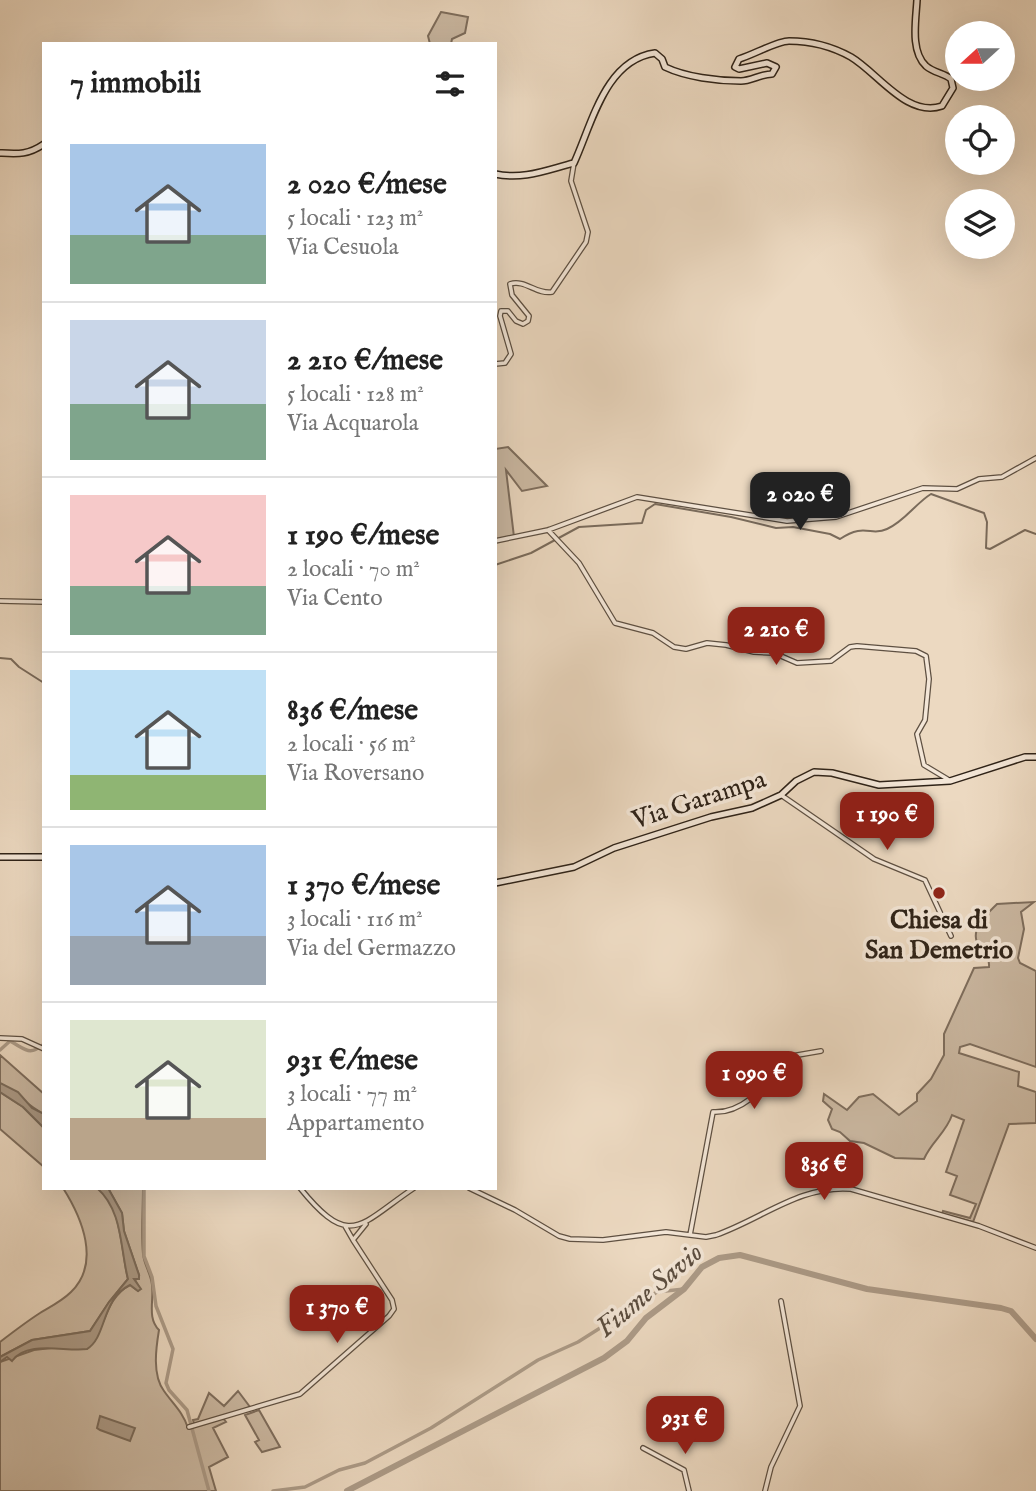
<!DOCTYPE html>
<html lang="it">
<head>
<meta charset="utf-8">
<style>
  body { margin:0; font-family:"IM FELL English",serif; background:#f6f6f6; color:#222; height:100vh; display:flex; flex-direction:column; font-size:26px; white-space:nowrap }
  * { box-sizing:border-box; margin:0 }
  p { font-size:23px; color:#767676 }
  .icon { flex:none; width:38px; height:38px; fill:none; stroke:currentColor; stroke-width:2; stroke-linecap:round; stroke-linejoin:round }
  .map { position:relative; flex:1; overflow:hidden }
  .panel { position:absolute; left:42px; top:42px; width:455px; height:1148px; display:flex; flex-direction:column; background:#fff; border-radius:0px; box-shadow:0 7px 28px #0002 }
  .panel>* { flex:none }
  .needle { width:46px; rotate:249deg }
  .buttons { position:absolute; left:945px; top:21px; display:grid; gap:14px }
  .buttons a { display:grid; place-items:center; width:70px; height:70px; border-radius:50%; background:#fff; box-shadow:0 7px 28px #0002; font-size:35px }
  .price { position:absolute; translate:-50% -60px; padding:0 16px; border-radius:14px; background:#8f2418; color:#fff; font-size:23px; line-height:46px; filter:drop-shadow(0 2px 4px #0008) }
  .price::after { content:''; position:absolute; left:50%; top:42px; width:21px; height:16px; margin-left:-10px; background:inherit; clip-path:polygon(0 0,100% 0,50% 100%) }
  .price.selected { background:#222; color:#fff }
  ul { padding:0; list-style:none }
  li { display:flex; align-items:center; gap:21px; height:175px; padding:0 28px }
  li+li { border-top:2px solid #e0e0e0 }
  li span { display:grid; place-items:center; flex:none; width:196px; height:140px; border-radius:0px; color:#555 }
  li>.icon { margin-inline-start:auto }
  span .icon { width:84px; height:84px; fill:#fffc; stroke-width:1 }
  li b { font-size:30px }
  h2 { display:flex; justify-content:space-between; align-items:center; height:84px; padding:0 28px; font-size:30px }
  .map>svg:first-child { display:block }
</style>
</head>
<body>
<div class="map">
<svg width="1036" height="1491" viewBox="0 0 1036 1491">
  <rect width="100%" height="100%" fill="#ecd9c1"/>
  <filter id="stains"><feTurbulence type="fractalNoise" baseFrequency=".00286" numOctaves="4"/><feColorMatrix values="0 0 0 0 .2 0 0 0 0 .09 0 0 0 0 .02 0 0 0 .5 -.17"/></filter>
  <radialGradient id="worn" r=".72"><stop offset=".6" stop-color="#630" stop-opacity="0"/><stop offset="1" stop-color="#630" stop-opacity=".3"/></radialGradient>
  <path fill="#ccbaa4" stroke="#7e6e5e" stroke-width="2" d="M441,12L468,17L465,33L452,39L451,44H430L428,36Z
    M508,447L547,486L522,491L506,470L514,537L495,540V449Z
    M1034,902L1021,912L1024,929L1018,958L1020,963L1036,971V1067L970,1044L960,1047L959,1053L1019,1072L1018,1086L1036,1092V1123L1009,1124L973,1222L969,1221L942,1214L943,1211L970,1218L976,1204L950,1195L957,1176L946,1172L964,1120L952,1115C946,1133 931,1142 924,1159L895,1158L864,1143L850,1141L840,1132L832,1129L828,1120L832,1109L823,1101L824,1094L847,1110L859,1097L873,1094L899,1115L917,1101V1094L931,1079L944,1055V1034L974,968L989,967C990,955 982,952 977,942C971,928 988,913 997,904Z
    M0,1055L44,1094V1114C28,1106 16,1092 0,1083Z
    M0,1092L23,1107L44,1128V1167L0,1129Z
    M63,1188C73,1188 88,1185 96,1188C121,1196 122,1259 128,1279L109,1302L90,1331L32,1340L0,1357V1342C13,1332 26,1322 40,1313C50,1307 62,1301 71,1292C101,1263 82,1218 63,1188Z
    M108,1188H143C143,1210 141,1232 143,1254C144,1265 151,1274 152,1285C154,1301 147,1318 159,1330C156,1348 152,1375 164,1391C173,1404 183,1412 188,1428L195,1427L193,1420L198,1419L209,1393L224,1406L238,1391L250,1407L222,1417L226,1422L213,1428L228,1457L209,1467L216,1491H0V1362L34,1350L60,1347L87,1349C106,1331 104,1298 130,1285L138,1291L140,1289L133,1276L139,1275L124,1231L122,1213Z
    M259,1410L280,1447L262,1452L255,1442L259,1440L245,1415Z"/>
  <path fill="#ac9b88" stroke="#7a6b5b" stroke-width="2" d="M0,1083L18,1092L32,1108L44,1114V1128L23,1107L0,1092Z
    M97,1188H108L122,1213L124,1231L139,1275V1279H134L141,1289L138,1291L130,1285C101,1299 107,1337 87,1349C65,1352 27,1340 12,1361L7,1357L0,1362V1357L32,1340L90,1331L109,1302L128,1279C120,1248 123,1211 97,1188Z
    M100,1416L135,1428L130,1441L100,1430L97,1428Z"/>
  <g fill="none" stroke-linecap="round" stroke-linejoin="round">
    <path stroke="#7a6b5b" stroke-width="2" d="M495,565L531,553L579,527L642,523L646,510L655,504L731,517L776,528L793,527L830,534L840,539C865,522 871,537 887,529C904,522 916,503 931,494L984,513L987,522L986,548L990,549L1025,530L1036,534
      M0,658L11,659L19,667L44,683"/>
    <path stroke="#ac9b88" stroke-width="3.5" d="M0,1050L10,1041C27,1050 29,1056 44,1044
      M144,1188V1256L152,1277L156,1306L173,1349L166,1383L169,1390L187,1410L209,1491
      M273,1491L305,1487L339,1470L365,1463L431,1428L538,1360L578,1342L657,1292L684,1289"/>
    <path stroke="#ac9b88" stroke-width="6" d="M347,1491L604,1358L627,1341L646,1318L684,1289L702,1267L719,1258L740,1255L867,1289L1001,1308L1011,1311L1036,1339"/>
    <defs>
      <path id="street" d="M495,364L505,363L511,354L500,316L501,311H508L516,321L523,324L528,321L529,316L512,295L510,284C525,279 537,295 552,292L586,242L588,232L571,181L574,163
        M548,530L579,563L615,623L653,633L674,647L686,649L707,643L726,645L754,652L774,653L797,663L831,661L850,647L857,646L916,651L926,656L929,679L925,720L917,734L924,765L949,780
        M495,541L548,530L637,497L787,521L836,517L923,488L957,489L979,479L1002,477L1036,458
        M0,601L44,602
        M781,795L874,859L925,880L951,936
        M0,1038L22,1039L44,1049
        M300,1188C351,1251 360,1224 414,1188
        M469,1188L515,1210L559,1236L570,1239L603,1240L666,1232L706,1237L716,1235C762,1219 800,1185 851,1189L979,1226L1036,1248
        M345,1226L353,1240
        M690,1235L713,1112C747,1114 771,1078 792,1056L821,1051
        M189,1427L300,1394L389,1316L394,1309L392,1300L353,1240L366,1224
        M643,1448L684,1470L689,1491
        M765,1491L771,1467L800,1406L781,1301"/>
      <path id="secondary" d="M0,153C18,154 28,155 44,144
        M495,174C524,180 546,170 574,163C592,124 605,60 655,53L662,59L665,67C686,77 717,81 741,81C751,81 761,74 772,74L776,67L767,63L739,69L735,67L739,59C753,55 777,41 789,41C810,41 833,47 851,57C878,73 907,118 942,106L953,88L951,79C944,73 934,73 926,66C910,51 916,20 917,0
        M0,857H44
        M495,883L574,867L614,848L711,817L752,808L781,795L796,781L814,772L832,773L879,785L950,781L1025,757H1036"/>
    </defs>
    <use href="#street" stroke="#5e5042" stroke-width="6"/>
    <use href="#secondary" stroke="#2f2318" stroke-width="8"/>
    <use href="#street" stroke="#f3e6d7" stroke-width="3.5"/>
    <use href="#secondary" stroke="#f3e6d7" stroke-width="5"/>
  </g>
  <circle fill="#8f2418" stroke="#f3e6d7" stroke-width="2.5" cx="939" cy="893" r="7"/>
  <g text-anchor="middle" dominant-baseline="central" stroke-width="7" stroke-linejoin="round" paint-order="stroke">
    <g font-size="26" fill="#2f2318" stroke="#f3e6d7">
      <text transform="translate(699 800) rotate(-18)">Via Garampa</text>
    </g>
    <g font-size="26" font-weight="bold" fill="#2f2318" stroke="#f3e6d7">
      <text x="939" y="920">Chiesa di<tspan x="939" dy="30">San Demetrio</tspan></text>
    </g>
    <g font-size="28" font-style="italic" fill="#5b4d3f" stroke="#f3e6d7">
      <text transform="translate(650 1291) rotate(-40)">Fiume Savio</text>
    </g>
  </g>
  <rect width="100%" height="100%" filter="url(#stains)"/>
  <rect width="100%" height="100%" fill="url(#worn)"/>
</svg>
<div class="buttons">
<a><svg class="needle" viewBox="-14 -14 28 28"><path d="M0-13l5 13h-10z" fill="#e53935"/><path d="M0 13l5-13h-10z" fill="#767676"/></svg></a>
<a><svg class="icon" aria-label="locate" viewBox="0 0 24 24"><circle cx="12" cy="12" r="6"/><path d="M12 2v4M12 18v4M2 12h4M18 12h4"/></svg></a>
<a><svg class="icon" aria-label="layers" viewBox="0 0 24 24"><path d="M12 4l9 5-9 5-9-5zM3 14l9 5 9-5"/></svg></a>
</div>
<b class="price selected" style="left:800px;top:532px">2 020 €</b>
<b class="price" style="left:776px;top:667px">2 210 €</b>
<b class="price" style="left:887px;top:852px">1 190 €</b>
<b class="price" style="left:754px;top:1111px">1 090 €</b>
<b class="price" style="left:824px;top:1202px">836 €</b>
<b class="price" style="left:337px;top:1345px">1 370 €</b>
<b class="price" style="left:685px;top:1456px">931 €</b>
<section class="panel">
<h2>7 immobili<svg class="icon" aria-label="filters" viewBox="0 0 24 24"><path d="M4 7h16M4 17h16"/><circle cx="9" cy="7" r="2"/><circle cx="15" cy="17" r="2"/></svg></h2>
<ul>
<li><span style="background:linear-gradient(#a9c7e8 65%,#7fa58c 0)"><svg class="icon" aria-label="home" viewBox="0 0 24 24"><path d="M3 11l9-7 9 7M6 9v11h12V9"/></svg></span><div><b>2 020 €/mese</b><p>5 locali · 123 m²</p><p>Via Cesuola</p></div></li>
<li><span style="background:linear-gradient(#c9d6e8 60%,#7fa58c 0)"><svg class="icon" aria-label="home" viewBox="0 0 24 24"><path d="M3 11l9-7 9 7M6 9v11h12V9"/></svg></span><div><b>2 210 €/mese</b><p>5 locali · 128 m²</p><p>Via Acquarola</p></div></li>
<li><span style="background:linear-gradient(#f6c9c9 65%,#7fa58c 0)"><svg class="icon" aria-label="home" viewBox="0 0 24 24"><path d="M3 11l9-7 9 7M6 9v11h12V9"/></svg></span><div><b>1 190 €/mese</b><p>2 locali · 70 m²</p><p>Via Cento</p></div></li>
<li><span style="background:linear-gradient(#bfe0f5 75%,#8fb573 0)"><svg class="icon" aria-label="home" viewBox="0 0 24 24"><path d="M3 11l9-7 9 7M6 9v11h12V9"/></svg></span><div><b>836 €/mese</b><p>2 locali · 56 m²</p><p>Via Roversano</p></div></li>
<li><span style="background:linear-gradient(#a9c7e8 65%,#9aa5b1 0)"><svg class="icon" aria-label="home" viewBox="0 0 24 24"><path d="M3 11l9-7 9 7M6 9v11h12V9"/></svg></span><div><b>1 370 €/mese</b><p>3 locali · 116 m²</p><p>Via del Germazzo</p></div></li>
<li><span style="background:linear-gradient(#dfe7d0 70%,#b9a48a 0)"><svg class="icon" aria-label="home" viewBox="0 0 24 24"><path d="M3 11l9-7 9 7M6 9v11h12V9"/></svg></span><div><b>931 €/mese</b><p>3 locali · 77 m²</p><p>Appartamento</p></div></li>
</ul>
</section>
</div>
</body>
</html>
